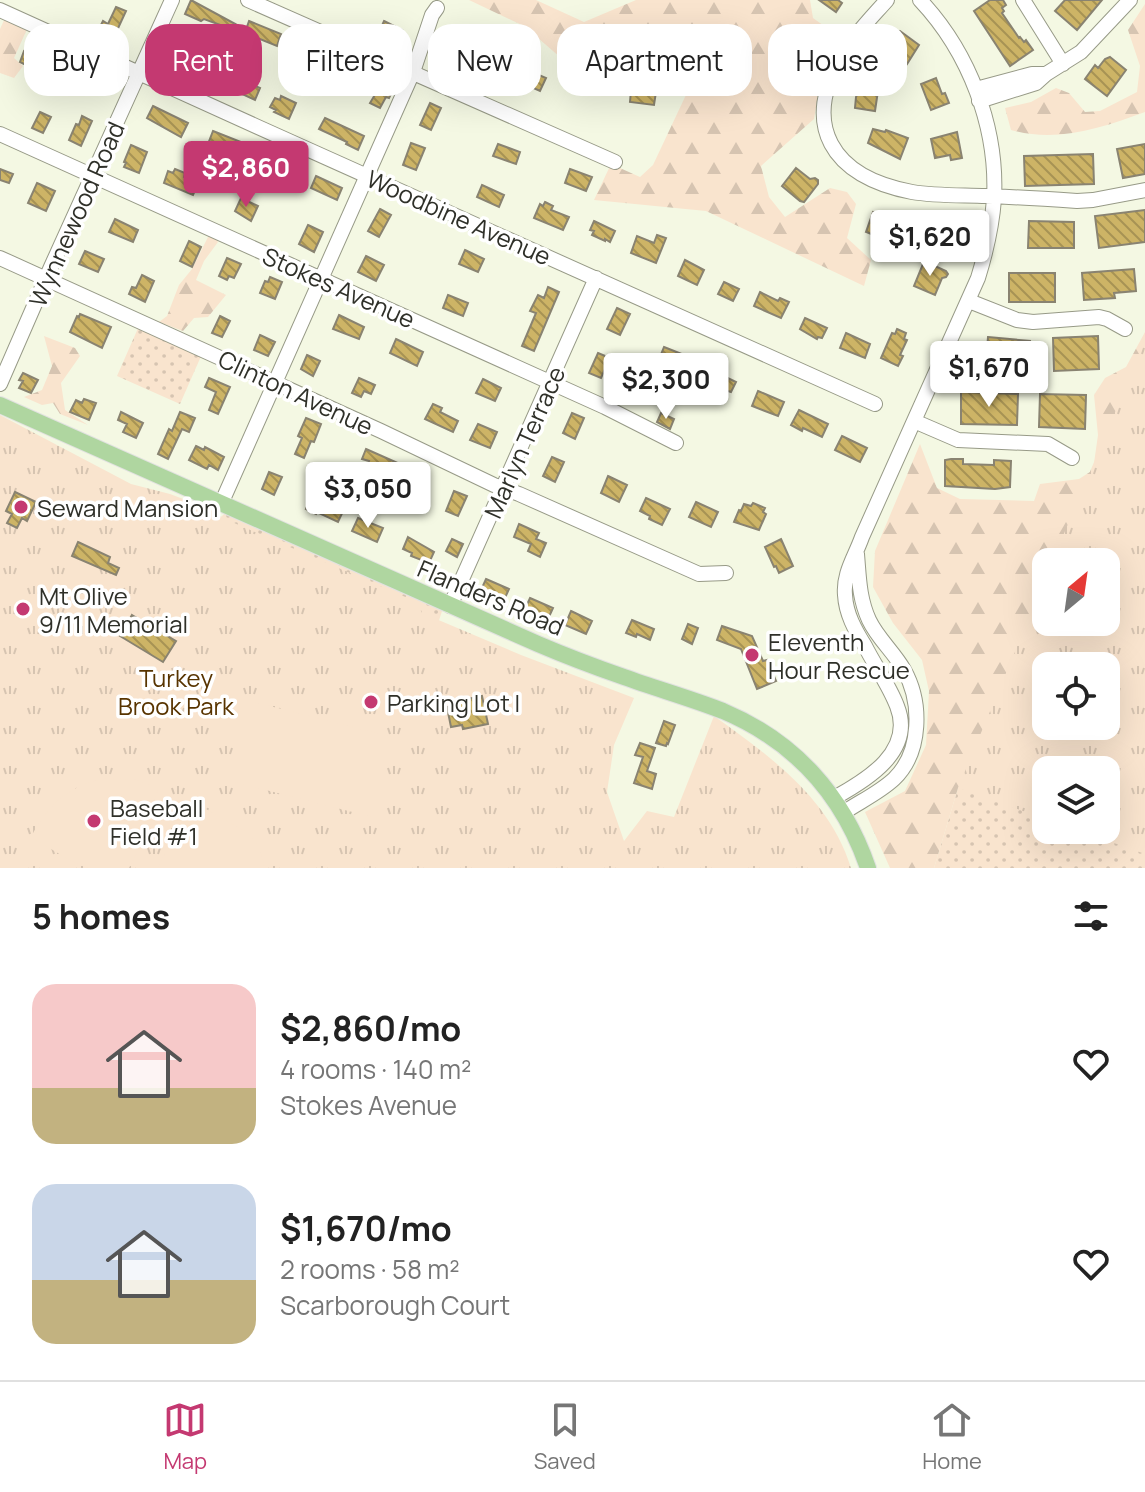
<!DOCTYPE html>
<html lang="en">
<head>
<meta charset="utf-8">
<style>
  body { margin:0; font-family:Manrope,sans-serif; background:#f2f2f2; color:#222; height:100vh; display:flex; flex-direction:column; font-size:30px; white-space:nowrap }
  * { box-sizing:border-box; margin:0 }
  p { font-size:26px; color:#767676 }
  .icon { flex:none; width:44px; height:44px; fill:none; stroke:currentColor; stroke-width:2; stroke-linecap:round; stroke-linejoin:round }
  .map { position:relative; height:868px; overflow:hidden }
  .side { display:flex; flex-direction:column; background:#fff; flex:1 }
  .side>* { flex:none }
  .hud { position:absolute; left:24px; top:24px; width:1098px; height:72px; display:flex; gap:16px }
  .needle { width:52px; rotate:29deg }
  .fabs { position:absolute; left:1032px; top:548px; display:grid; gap:16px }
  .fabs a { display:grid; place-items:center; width:88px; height:88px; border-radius:16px; background:#fff; box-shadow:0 8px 32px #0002; font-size:40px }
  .price { position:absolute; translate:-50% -68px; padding:0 18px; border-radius:8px; background:#fff; color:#222; font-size:26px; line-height:52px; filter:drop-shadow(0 2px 4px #0008) }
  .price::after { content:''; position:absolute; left:50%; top:48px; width:24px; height:18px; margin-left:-12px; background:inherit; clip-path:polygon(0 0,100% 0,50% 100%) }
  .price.current { background:#c43971; color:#fff }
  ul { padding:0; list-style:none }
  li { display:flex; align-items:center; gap:24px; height:200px; padding:0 32px }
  li span { display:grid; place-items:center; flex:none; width:224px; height:160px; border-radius:24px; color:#555 }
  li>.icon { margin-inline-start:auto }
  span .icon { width:96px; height:96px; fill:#fffc; stroke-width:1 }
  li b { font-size:34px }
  h2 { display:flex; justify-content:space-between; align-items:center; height:96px; padding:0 32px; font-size:34px }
  .pill { padding:0 28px; border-radius:24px; background:#fff; box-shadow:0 8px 32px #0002; font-size:28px; line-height:72px }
  .pill.current { background:#c43971; color:#fff }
  .menu { display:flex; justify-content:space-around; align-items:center; height:112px; border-top:2px solid #e0e0e0; background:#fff; font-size:22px; color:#767676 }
  .menu a { display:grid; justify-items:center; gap:4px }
  .menu .current { color:#c43971 }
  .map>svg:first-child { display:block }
</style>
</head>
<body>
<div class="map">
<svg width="1145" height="868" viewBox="0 0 1145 868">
  <defs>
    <pattern id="grass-dots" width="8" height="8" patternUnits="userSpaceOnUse" patternTransform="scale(2)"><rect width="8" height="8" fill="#f9e4ce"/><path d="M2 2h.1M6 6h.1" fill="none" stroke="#d6c4b1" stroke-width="1.8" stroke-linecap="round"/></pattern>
    <pattern id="forest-firs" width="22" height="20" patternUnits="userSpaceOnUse" patternTransform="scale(2)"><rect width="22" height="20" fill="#f9e4ce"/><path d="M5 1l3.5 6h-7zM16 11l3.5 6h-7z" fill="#d6c4b1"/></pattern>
    <pattern id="park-tufts" width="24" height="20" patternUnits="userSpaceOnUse" patternTransform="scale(2)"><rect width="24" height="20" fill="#f9e4ce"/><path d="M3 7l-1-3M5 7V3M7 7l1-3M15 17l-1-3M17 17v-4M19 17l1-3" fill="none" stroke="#d6c4b1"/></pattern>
    <pattern id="building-back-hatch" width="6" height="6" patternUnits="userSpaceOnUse" patternTransform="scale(2)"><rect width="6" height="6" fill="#cdb466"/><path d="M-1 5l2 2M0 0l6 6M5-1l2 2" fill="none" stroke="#a79354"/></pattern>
  </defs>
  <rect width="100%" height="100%" fill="#f4f8e3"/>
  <path fill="url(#grass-dots)" fill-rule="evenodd" d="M139,326L202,354L180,404L117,376Z
    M226,512L443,608L432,642L219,519Z
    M1037,724L1145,752V868H934L958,788ZM1046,770H1106V830H1046Z"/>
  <path fill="url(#forest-firs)" fill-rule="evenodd" d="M469,0H536L584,22L636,0H810L813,18L841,38L830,58L819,89L814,119L761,166L769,197L785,217L830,188L847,192L856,204L847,238L871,260L864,286L706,211L594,200L611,164L640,177L653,165L693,80L659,66L589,82L524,26Z
    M1145,4V112C1102,128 1057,143 1011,130L1005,108L1031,102L1056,88L1069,93L1085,112L1100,111L1137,92L1140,66L1128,30Z
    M6,16L28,27L14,58L23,66L14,78L0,73V29Z
    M208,237H215L218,242L204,261L196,280L226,295L208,317L194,318L183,331L159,322L167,316L179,285L192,269Z
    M1145,332V752L1036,724L958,788L934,868H890L865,812L905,791L926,745L929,691L922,660L893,623L873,587L875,551L920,444L937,488L960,499L1034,501L1040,484L1079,479L1093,470L1098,435L1094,395L1105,378L1126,367ZM1046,562H1106V622H1046ZM1046,666H1106V726H1046Z
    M44,336L75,348L80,356L61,383L65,410L88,425L60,414L53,403L42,405L24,397L42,390L52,366Z"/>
  <path fill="url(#park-tufts)" fill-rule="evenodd" d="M1145,341V854L1077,830H1106V770H1046V819L958,788L1046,577V622H1106V562H1052ZM1046,666H1106V726H1046Z
    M0,415L131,484L170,494L207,508L225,519L417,602L422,613L521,655L634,698L614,745L607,792L624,841L647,811L674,817L714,716C770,756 830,799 851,868H0Z"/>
  <path fill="#f9e4ce" d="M246,700L392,737L372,817L226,780Z
    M108,778L137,780L159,788C153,802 145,820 146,836L129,868H88L71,861L31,837C48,805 71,783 108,778Z
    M197,804L247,832C258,842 262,854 264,868H158C168,845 183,825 197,804Z"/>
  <path fill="url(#building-back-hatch)" stroke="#898371" stroke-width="2" d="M191,0L239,26L237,31L204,19L201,21L185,14Z
    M819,0H838L842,3L836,12Z
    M990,0H1003L1006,5L1002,8L1004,11L1002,13L1019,38L1020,37L1024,42L1026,40L1033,50L1010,66L974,11Z
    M1065,0H1102L1077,30L1055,11Z
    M116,7L126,11L114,37L98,31L103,21L108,24Z
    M249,21L281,34L277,46L245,33Z
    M384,21L402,30L397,40L379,32Z
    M900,31L919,45L907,64L901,60L899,63L886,54L894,42L895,35Z
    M171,45L183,51L177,64L165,58Z
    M474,46L493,54L487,67L468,58Z
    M24,51L39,58L41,54L62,63L63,60L100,75L94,88L80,81L81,79L50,67L45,77L32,72L34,69L20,62Z
    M1110,57L1126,70L1107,96L1085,79L1095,65L1098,68L1105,59Z
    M212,63L225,69L219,83L205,77Z
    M527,70L546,78L540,91L522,83Z
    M377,75L396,84L389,98L386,97L380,108L370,103L376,93L370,90Z
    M936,78L942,94L945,93L949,103L931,110L921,84Z
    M246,82L260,88L255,100L240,93Z
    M863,82L879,84L875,111L855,108L856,97Z
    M631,90L656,92L654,105L630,102Z
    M281,96L296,103L289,119L274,112L276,110L270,107L275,98L280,100Z
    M430,103L441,108L431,130L420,125Z
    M153,106L188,123L181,137L147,118Z
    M40,112L51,117L43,133L32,128Z
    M82,116L92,121L81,146L69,140L76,124L79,125Z
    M325,118L364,136L358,150L346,144L347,142L319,129Z
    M873,129L885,132L886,130L908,138L900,159L868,143Z
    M213,131L241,142L235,156L208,144Z
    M957,132L962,158L951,160L950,155L935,158L931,139Z
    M411,143L425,148L416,170L403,165Z
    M498,144L520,152L516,164L493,156Z
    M1145,144V174L1123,178L1117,149Z
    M131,145L147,152L139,173L124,167L126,163L124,162Z
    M1093,154L1094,184L1025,186L1024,156Z
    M269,155L291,165L286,176L264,166Z
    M796,168L810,179L815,178L818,180V184L804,202L800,201L782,186Z
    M0,169L13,174L9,183L0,180Z
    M175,169L185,173L184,177L198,183L193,195L164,183L168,171L173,173Z
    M570,169L592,177L586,191L565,183Z
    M316,176L342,188L337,200L311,188Z
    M37,183L55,191L46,211L28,203Z
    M482,185L504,195L499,207L477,197Z
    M241,198L258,206L251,221L235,211Z
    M545,202L553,206L551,210L569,217L563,230L534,218L540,204L543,206Z
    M380,209L391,215L379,237L368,231Z
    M1145,210V242L1099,248L1095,216Z
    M873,212L883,216L882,220L893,224L887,240L882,238L881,241L873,238L874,235L866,232Z
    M115,219L138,230L133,242L109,232Z
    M594,221L615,231L610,242L605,239V241L592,235L594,231L590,230Z
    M1029,221L1074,222V248H1028Z
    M927,223L938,225V228L955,232L952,248L924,243Z
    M308,225L323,232L314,252L299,244Z
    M657,235L666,238L656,263L631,253L637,236L654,243Z
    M189,241L201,247L192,267L180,261Z
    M465,250L484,259L478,272L459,264Z
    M85,251L104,259L98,272L79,264Z
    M366,256L384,265L376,281L358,272Z
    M227,258L241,264L234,278L229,276L227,280L219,276Z
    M685,260L704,270L697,285L678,276Z
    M926,262L946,271L948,274L946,277L942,278L935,295L914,286L923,264Z
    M1134,269L1136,291L1114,293L1115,298L1084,300L1082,273Z
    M1009,273H1055V302H1009Z
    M142,275L154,281L145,302L129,294L132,287L136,288Z
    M270,277L282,282L275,299L260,293L265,281L268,282Z
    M724,282L739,289L733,301L718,294Z
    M548,287L559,292L534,351L522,346L536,313L530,311L538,295L544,298Z
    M760,292L778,301L780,298L789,302L781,318L754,306Z
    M448,295L468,303L463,316L443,308Z
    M617,308L630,314L620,335L607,329Z
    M80,314L111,327L102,348L70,332L77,316L79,317Z
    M339,315L364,327L359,339L333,329Z
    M220,316L230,321L222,337L212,333Z
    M805,318L827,328L822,338L818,337L817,339L800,329Z
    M897,329L906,333L904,339L907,340L900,355L903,356L898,366L881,358L892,333L895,334Z
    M846,333L870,344L865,358L840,348Z
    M260,335L275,342L268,356L254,350Z
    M1098,336L1099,369L1054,371L1053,338Z
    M988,337L1030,341L1028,366L986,361Z
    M396,339L423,352L417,366L390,353Z
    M664,347L692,358L686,373L664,363L666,360L660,357Z
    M598,353L610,358L601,378L589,373Z
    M307,355L320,361L313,376L301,369Z
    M709,369L736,382L731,392L725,390L724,393L702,383Z
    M23,373L38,380L31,393L19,388L23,381L19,380Z
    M209,378L230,387L218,414L209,410L216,392L205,387Z
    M359,378L375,385L371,394L364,391L361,397L352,393Z
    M483,379L501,388L495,401L476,393Z
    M758,391L784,402L778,416L752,406Z
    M961,392L1018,394L1017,425L961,424Z
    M1040,394L1086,395L1085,429L1039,427Z
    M84,399L96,403L89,420L70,412L76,400L82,403Z
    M433,404L442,408L440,412L458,421L453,432L425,419Z
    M799,410L828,424L822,437L803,428L802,431L791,425Z
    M121,412L143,423L136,438L123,432L127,424L118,420Z
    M180,412L195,418L189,432L182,429L168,459L158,454L169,429L172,431Z
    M572,413L584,418L575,439L563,433Z
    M661,413L674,419L670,429L657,422Z
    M306,418L321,424L314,442L311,441L304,458L295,454L302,438L298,436Z
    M478,424L497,432L490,448L470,440Z
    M842,436L867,448L860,462L835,450Z
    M196,446L204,450L205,447L224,457L218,470L209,465L207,469L189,460Z
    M366,449L400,464L395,475L389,472L387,475L367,466L369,461L362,459Z
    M552,457L564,462L555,482L543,476Z
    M951,459H963V464L994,465V460L1011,461L1010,487L995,489L945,486V460Z
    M269,472L282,477L274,495L262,489Z
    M608,476L627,485L619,502L601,493Z
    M454,491L467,496L458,516L446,511Z
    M15,492L36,502L27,521L22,518L17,528L7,523L12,514L6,511Z
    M313,494L329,502L331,498L338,501L336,506L344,509L338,522L317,512L316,514L306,509Z
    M646,498L670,509L662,525L649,519L650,516L640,511Z
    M696,502L718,512L711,527L689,517Z
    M753,503L765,508L763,512L766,514L759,530L734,522L739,510L741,511L744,504L751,506Z
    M358,518L383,528L377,542L352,531Z
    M519,524L539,533L536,539L546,543L540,557L528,551L531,544L514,537Z
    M408,537L434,552L429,563L411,556L412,553L403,549Z
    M452,539L463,544L457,557L446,551Z
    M781,539L793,566L779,573L776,566L774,567L765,547Z
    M78,542L110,557L108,563L119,568L116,575L72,556Z
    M486,579L509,589L504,600L481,590Z
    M530,598L553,608L548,619L525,609Z
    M571,611L592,621L586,634L565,625Z
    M132,615L176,641L163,662L120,636Z
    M632,620L654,629L650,640L637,634L636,637L626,633Z
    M688,624L698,628L692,644L682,639Z
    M722,626L752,636L763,661L767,660L776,681L757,689L741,649L717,640Z
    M482,696L488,724L463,729L462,725L451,727L447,707L459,705L458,701Z
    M664,721L675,725L668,744L667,743L666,746L656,743Z
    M640,743L655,748L647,771L656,774L652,789L634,783L643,757L635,755Z"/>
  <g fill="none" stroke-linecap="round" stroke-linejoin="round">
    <defs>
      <path id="minor" d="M248,0L615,162
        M887,0C872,17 856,33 844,52C799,125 832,177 912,192C936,196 962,195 986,196C1016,197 1047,199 1077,201L1093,200L1145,190
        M1023,0L1063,64
        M0,10C291,143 584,273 875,404
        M976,89L1032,74H1046
        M979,101L1036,83L1046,74L1081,52L1130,0
        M0,134L605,407L676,443
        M0,258L381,431L494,485L519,494L699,574L726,573
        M969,301L1017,320L1033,322L1099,317L1107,319L1125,329
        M0,384L51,267L172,0
        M914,421L958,440L1048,444L1072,458
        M221,504L413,72L432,15L437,8
        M450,606L596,278
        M834,798C867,780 915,751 897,706C889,685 875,666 865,646C855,630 846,614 845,595C843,573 855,557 862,537L978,278C986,252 992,226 994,199C998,127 969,52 920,0
        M843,813C859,802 879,793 894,779C922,752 922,702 904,670C894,652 878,639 869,620C859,598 859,577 857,554"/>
      <path id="major" d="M0,405L538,644C566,656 595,667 624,677C657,689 690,698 723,711C794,741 843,795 868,868"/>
    </defs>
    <use href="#minor" stroke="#979a87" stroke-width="16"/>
    <use href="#major" stroke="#e2e2e1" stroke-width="18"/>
    <use href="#minor" stroke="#fff" stroke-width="14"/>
    <use href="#major" stroke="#afd6a0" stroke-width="16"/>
  </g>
  <g fill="#c43971" stroke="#fff" stroke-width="3">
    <circle cx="21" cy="507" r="8"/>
    <circle cx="23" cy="609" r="8"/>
    <circle cx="752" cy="655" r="8"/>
    <circle cx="371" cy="702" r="8"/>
    <circle cx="94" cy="821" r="8"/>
  </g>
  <g text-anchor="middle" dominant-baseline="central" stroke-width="7" stroke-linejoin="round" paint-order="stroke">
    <g font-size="24" fill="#2f3029" stroke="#fff">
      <text transform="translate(76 214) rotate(-66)">Wynnewood Road</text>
      <text transform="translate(459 217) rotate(24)">Woodbine Avenue</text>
      <text transform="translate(339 287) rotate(24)">Stokes Avenue</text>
      <text transform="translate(296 392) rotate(25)">Clinton Avenue</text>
      <text transform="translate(524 442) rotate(-66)">Marlyn Terrace</text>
      <text transform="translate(491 597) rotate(23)">Flanders Road</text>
    </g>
    <g font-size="24" fill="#2f3029" stroke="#fff" text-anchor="start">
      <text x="37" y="507">Seward Mansion</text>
      <text x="39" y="595">Mt Olive<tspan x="39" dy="28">9/11 Memorial</tspan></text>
      <text x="768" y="641">Eleventh<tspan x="768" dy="28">Hour Rescue</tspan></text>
      <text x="387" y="702">Parking Lot I</text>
      <text x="110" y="807">Baseball<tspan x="110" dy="28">Field #1</tspan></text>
    </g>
    <g font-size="24" fill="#583400" stroke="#fff">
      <text x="176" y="677">Turkey<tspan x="176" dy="28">Brook Park</tspan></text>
    </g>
  </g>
</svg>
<div class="fabs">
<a><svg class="needle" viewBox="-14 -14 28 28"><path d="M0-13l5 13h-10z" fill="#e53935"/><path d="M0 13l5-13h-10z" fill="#767676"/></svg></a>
<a><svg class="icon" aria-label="locate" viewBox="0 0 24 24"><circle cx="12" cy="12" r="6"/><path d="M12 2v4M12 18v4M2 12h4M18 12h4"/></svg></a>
<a><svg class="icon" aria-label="layers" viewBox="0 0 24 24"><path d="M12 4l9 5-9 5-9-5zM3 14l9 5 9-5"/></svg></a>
</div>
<b class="price current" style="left:246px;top:209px">$2,860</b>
<b class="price" style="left:930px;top:278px">$1,620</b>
<b class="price" style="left:989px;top:409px">$1,670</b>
<b class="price" style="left:666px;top:421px">$2,300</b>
<b class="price" style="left:368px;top:530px">$3,050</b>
<div class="hud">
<a class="pill">Buy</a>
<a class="pill current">Rent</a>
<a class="pill">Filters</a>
<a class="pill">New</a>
<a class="pill">Apartment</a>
<a class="pill">House</a>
</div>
</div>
<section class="side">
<h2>5 homes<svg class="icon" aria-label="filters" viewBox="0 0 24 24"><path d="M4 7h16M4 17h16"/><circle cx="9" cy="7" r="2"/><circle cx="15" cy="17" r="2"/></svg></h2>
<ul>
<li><span style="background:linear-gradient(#f6c9c9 65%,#c2b280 0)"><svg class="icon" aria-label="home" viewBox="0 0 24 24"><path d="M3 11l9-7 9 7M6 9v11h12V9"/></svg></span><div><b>$2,860/mo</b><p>4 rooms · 140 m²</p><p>Stokes Avenue</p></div><svg class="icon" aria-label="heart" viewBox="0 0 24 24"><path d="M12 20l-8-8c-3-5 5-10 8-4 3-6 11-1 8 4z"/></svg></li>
<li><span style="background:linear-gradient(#c9d6e8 60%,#c2b280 0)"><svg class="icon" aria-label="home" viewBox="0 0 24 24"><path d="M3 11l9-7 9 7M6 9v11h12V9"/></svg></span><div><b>$1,670/mo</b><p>2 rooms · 58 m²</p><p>Scarborough Court</p></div><svg class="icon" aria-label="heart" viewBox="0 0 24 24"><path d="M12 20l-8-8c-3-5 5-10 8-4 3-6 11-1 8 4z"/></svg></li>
</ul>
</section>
<nav class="menu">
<a class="current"><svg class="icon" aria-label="map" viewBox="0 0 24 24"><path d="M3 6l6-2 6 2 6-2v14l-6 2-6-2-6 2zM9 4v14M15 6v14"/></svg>Map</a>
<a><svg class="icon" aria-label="saved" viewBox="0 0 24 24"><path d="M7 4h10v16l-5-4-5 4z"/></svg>Saved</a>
<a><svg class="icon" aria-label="home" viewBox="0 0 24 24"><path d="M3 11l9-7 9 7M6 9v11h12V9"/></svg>Home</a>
</nav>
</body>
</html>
